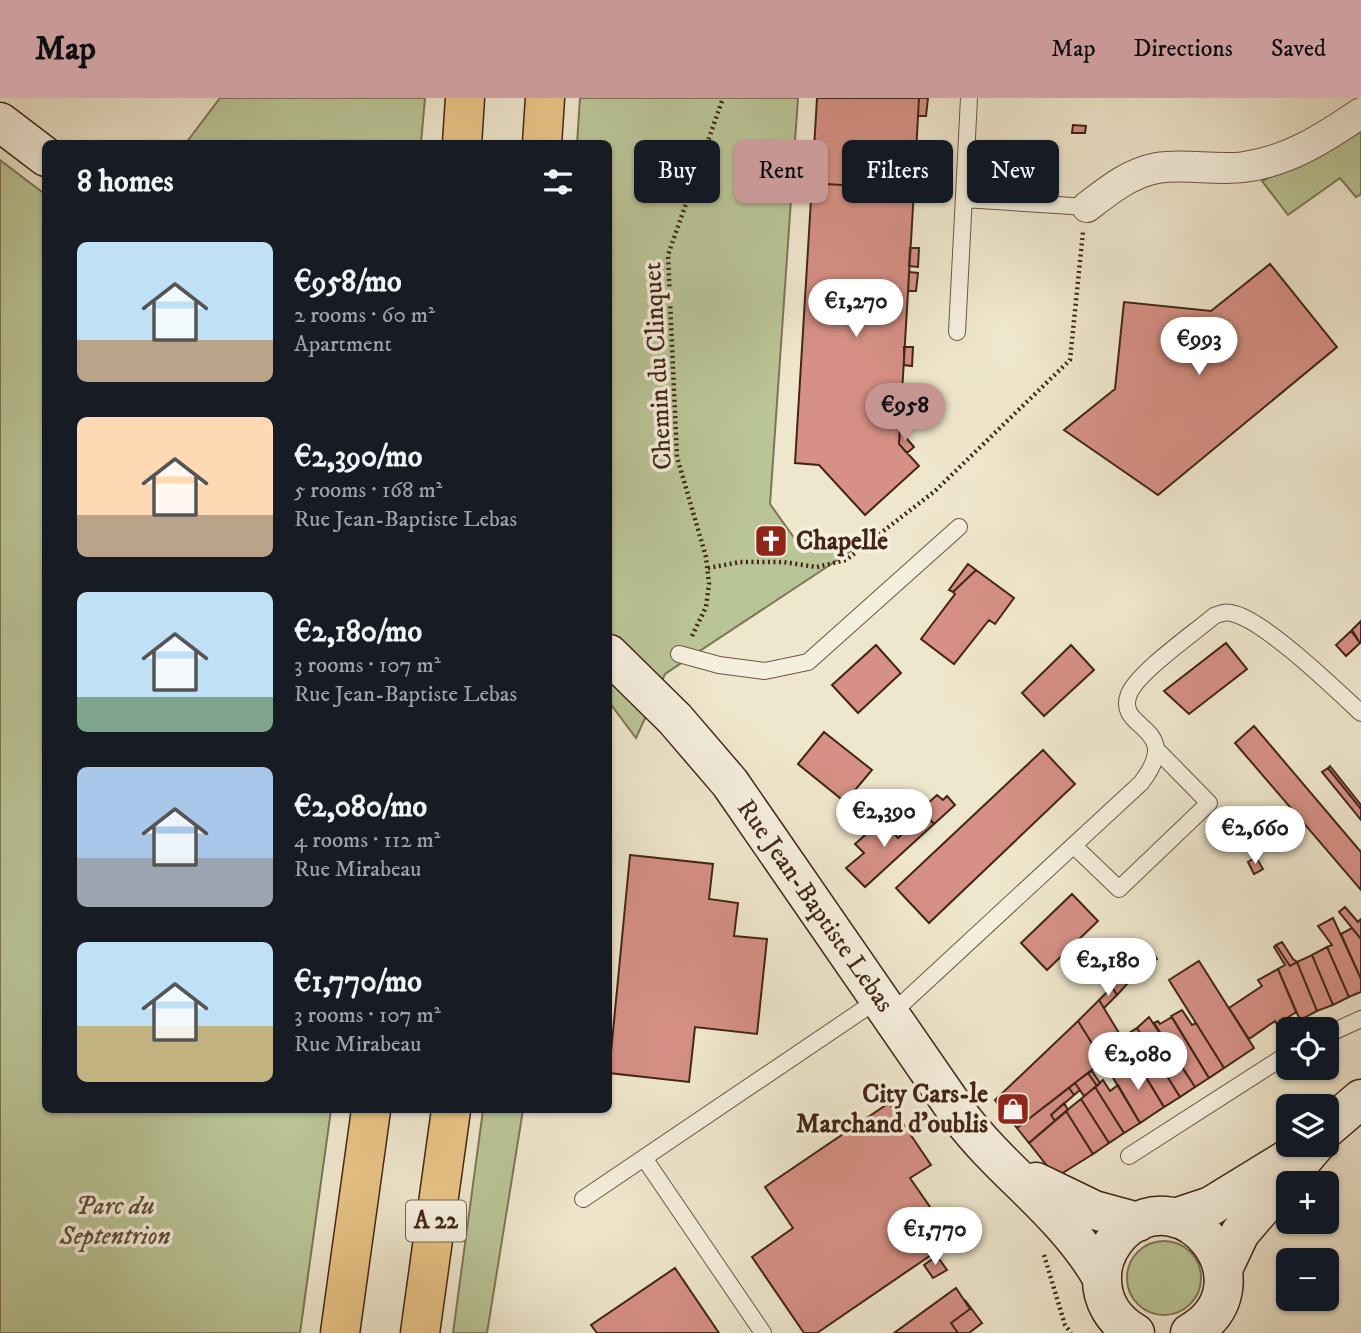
<!DOCTYPE html>
<html lang="en">
<head>
<meta charset="utf-8">
<style>
  body { margin:0; font-family:"IM FELL DW Pica",serif; background:#20242c; color:#f1f3f6; height:100vh; display:flex; flex-direction:column; font-size:26px; white-space:nowrap }
  * { box-sizing:border-box; margin:0 }
  p { font-size:23px; color:#9ea1a6 }
  .icon { flex:none; width:38px; height:38px; fill:none; stroke:currentColor; stroke-width:2; stroke-linecap:round; stroke-linejoin:round }
  .map { position:relative; flex:1; overflow:hidden }
  .sheet { position:absolute; left:42px; top:42px; width:570px; height:973px; display:flex; flex-direction:column; background:#171b24; border-radius:10px; box-shadow:0 2px 5px #0004 }
  .sheet>* { flex:none }
  .top-card { position:absolute; left:634px; top:42px; width:621px; height:63px; display:flex; gap:14px }
  .fabs { position:absolute; left:1276px; top:919px; display:grid; gap:14px }
  .fabs a { display:grid; place-items:center; width:63px; height:63px; border-radius:10px; background:#171b24; box-shadow:0 2px 5px #0004; font-size:35px }
  .price { position:absolute; translate:-50% -60px; padding:0 16px; border-radius:24px; background:#fff; color:#222; font-size:23px; line-height:46px; filter:drop-shadow(0 2px 4px #0008) }
  .price::after { content:''; position:absolute; left:50%; top:42px; width:21px; height:16px; margin-left:-10px; background:inherit; clip-path:polygon(0 0,100% 0,50% 100%) }
  .price.selected { background:#c59692; color:#111 }
  ul { padding:0; list-style:none }
  li { display:flex; align-items:center; gap:21px; height:175px; padding:0 35px }
  li span { display:grid; place-items:center; flex:none; width:196px; height:140px; border-radius:10px; color:#555 }
  li>.icon { margin-inline-start:auto }
  span .icon { width:84px; height:84px; fill:#fffc; stroke-width:1 }
  li b { font-size:30px }
  h2 { display:flex; justify-content:space-between; align-items:center; height:84px; padding:0 35px; font-size:30px }
  .tag { padding:0 24px; border-radius:10px; background:#171b24; box-shadow:0 2px 5px #0004; font-size:24px; line-height:63px }
  .tag.selected { background:#c59692; color:#111 }
  header { display:flex; align-items:center; gap:42px; box-sizing:border-box; height:98px; padding:0 35px; background:#c59692; color:#111 }
  header strong { font-size:33px }
  nav { display:flex; gap:38px; margin-inline-start:auto; font-size:24px }
  .map>svg:first-child { display:block }
</style>
</head>
<body>
<header>
<strong>Map</strong>
<nav><a>Map</a><a>Directions</a><a>Saved</a></nav>
</header>
<div class="map">
<svg width="1361" height="1235" viewBox="0 0 1361 1235">
  <rect width="100%" height="100%" fill="#efe7cd"/>
  <filter id="stains"><feTurbulence type="fractalNoise" baseFrequency=".00286" numOctaves="4"/><feColorMatrix values="0 0 0 0 .2 0 0 0 0 .09 0 0 0 0 .02 0 0 0 .5 -.17"/></filter>
  <radialGradient id="worn" r=".72"><stop offset=".6" stop-color="#630" stop-opacity="0"/><stop offset="1" stop-color="#630" stop-opacity=".3"/></radialGradient>
  <path fill="#bac597" stroke="#7e7557" stroke-width="2" d="M220,0H425L421,45H186Z
    M580,0H798L770,406L795,441L860,447L665,576L636,640L609,604V46H577Z
    M1361,34V96L1356,99L1340,80L1288,117L1262,83Z
    M0,62L46,97V1012H331L300,1235H0Z
    M483,1012H523L487,1235H453Z
    M1127 1180a37 37 0 1 1 74 0a37 37 0 1 1-74 0Z"/>
  <path fill="#d69085" stroke="#432517" stroke-width="2" d="M817,0H919L914,92L812,85Z
    M919,0H928L926,18H918Z
    M1073,27L1086,28L1085,35H1072Z
    M916,49L925,50L924,68H915Z
    M915,74L923,75L922,94L914,93Z
    M812,85L914,92L899,346L919,368L865,417L819,367L795,365Z
    M910,150H919L918,169L909,168Z
    M1270,166L1337,249L1158,397L1064,332L1115,291L1124,204L1211,213Z
    M909,174L918,175L916,193H908Z
    M904,249H913L912,268L904,267Z
    M902,300H910L909,318H901Z
    M900,333L914,349L907,355L899,346Z
    M968,466L976,472L953,494L949,492Z
    M976,472L1014,500L995,526L989,522L954,566L921,541L955,496L953,494Z
    M1361,523V545H1360L1352,532Z
    M1351,533L1360,545L1346,558L1336,547Z
    M1226,545L1247,571L1189,616L1164,593Z
    M876,547L901,575L858,615L832,587Z
    M1071,547L1094,572L1044,618L1022,595Z
    M1254,628L1361,754V792L1235,645Z
    M824,634L872,672L845,704L798,666Z
    M1043,652L1075,686L929,825L896,790Z
    M1330,668L1361,707V711L1328,670Z
    M1328,670L1361,711V722L1322,674Z
    M937,697L943,702L947,698L955,707L934,726L924,715L927,706Z
    M924,715L934,726L865,789L846,770L864,755L855,746L882,722L898,740Z
    M1290,718L1297,726L1289,733L1282,725Z
    M630,757L713,766L709,801L738,805L734,838L767,841L757,936L695,929L689,984L609,975Z
    M1256,759L1263,771L1254,776L1248,764Z
    M1072,796L1098,823L1047,872L1021,845Z
    M1345,809L1358,824L1361,821V841L1339,814Z
    M1333,820L1361,881V894L1349,899L1327,849L1332,847L1318,828Z
    M1352,830L1361,841V881L1341,836Z
    M1282,844L1293,861L1297,864L1290,868L1276,847Z
    M1276,847L1290,868L1297,864L1317,913L1300,922L1278,871L1285,867L1274,849Z
    M1327,849L1349,899L1333,907L1312,857Z
    M1150,851L1157,861L1142,871L1137,864Z
    M1312,857L1333,907L1317,913L1297,864Z
    M1199,863L1254,950L1224,970L1169,882Z
    M1278,871L1296,914L1277,927L1275,923L1249,941L1229,910L1262,888L1258,882Z
    M1124,877L1129,884L1117,897L1112,889Z
    M1112,889L1117,897L1104,910L1099,902Z
    M1099,902L1122,940L1098,955L1078,923Z
    M1182,912L1192,927L1196,925L1224,970L1209,980L1171,918Z
    M1149,919L1195,989L1180,999L1137,930Z
    M1172,919L1209,980L1195,989L1154,925L1158,923L1160,926Z
    M1078,923L1103,963L1017,1030L995,1002Z
    M1137,930L1180,999L1164,1009L1131,955L1138,950L1129,935Z
    M1137,964L1164,1009L1140,1025L1109,973L1115,969L1119,976Z
    M1092,973L1100,985L1097,988L1088,975Z
    M1088,975L1097,988L1084,998L1075,985Z
    M1103,982L1110,993L1118,987L1140,1025L1124,1035L1095,989Z
    M1075,985L1080,992L1074,997L1069,990Z
    M1095,989L1124,1035L1109,1045L1081,1001Z
    M1069,990L1074,997L1051,1017L1055,1023L1029,1045L1017,1030Z
    M1081,1001L1109,1045L1093,1056L1066,1013Z
    M889,1005L931,1067L910,1080L953,1142L817,1235H804L752,1159L793,1130L765,1089Z
    M1064,1005L1068,1012L1055,1023L1051,1017Z
    M1066,1013L1093,1056L1061,1076L1052,1074L1029,1045Z
    M937,1158L947,1172L933,1180L924,1167Z
    M675,1170L719,1235H597L591,1227Z
    M956,1190L970,1211L951,1225L958,1235H894Z
    M965,1202L982,1225L969,1235H958L951,1225L970,1211Z"/>
  <g fill="none" stroke-linecap="round" stroke-linejoin="round">
    <defs>
      <path id="lane" d="M964,101L1087,109
        M957,234L969,0
        M679,556L719,567L765,573L808,564L959,429
        M1074,748L1119,791L1209,705L1159,654
        M890,917L1141,685C1186,627 1114,633 1129,596C1137,575 1194,535 1214,518C1222,515 1226,513 1235,516C1267,525 1334,590 1361,615
        M1326,937L1361,921
        M1129,1058L1288,956
        M644,1060L763,1235
        M583,1101L879,901"/>
      <path id="street" d="M1087,109C1109,92 1130,75 1157,70C1185,65 1215,73 1244,69C1289,63 1324,40 1361,15"/>
      <path id="secondary" d="M0,24L46,59
        M609,556L675,621L730,685L960,1018C1004,1076 1065,1115 1102,1180
        M1326,1031L1361,1001
        M1036,1084L1094,1112L1138,1124
        M1175,1120L1211,1108L1286,1062
        M1223,1171L1240,1135L1316,1046
        M1135,1235C1114,1223 1101,1203 1102,1178C1102,1162 1110,1147 1121,1135C1184,1075 1273,1187 1190,1235"/>
      <path id="highway" d="M462,46L465,0
        M542,46L545,0
        M340,1235L371,1012
        M420,1235L451,1012"/>
    </defs>
    <use href="#lane" stroke="#6e5644" stroke-width="18"/>
    <use href="#street" stroke="#6e5644" stroke-width="32"/>
    <use href="#secondary" stroke="#432517" stroke-width="41"/>
    <use href="#highway" stroke="#432517" stroke-width="41"/>
    <path stroke="#432517" stroke-width="4.5" stroke-dasharray="2 3.5" stroke-linecap="butt" d="M708,470L740,464H783L817,469L846,462L935,393L1070,262L1083,134
      M692,538L706,509L709,486L706,459L677,359L668,157L723,0
      M1044,1157L1065,1227L1071,1235"/>
    <use href="#lane" stroke="#f5efde" stroke-width="16"/>
    <use href="#street" stroke="#f5efde" stroke-width="30"/>
    <use href="#secondary" stroke="#f5efde" stroke-width="38"/>
    <use href="#highway" stroke="#e8c486" stroke-width="38"/>
  </g>
  <defs>
    <symbol id="church-square" viewBox="-11 -11 22 22"><rect x="-9" y="-9" width="18" height="18" rx="4" fill="#8f2418" stroke="#f5efde"/><path d="M-1.2-6h2.4v3.5h3.3v2.4h-3.3V6h-2.4V-.1h-3.3v-2.4h3.3Z" fill="#fff"/></symbol>
    <symbol id="shop-square" viewBox="-11 -11 22 22"><rect x="-9" y="-9" width="18" height="18" rx="4" fill="#8f2418" stroke="#f5efde"/><path d="M-5-2.5h2.3a2.7 3.5 0 0 1 5.4 0H5L5.5 6h-11ZM-1.5-2.5h3a1.5 2.3 0 0 0-3 0Z" fill="#fff"/></symbol>
  </defs>
  <g fill-rule="evenodd">
    <use href="#church-square" x="752" y="424" width="38" height="38"/>
    <use href="#shop-square" x="994" y="992" width="38" height="38"/>
  </g>
  <g text-anchor="middle" dominant-baseline="central" stroke-width="7" stroke-linejoin="round" paint-order="stroke">
    <rect fill="#f5efde" stroke="#786253" stroke-width="2" x="406" y="1102.5" width="60" height="41" rx="5"/>
    <g font-size="24" font-weight="bold" fill="#432517">
      <text x="436" y="1123">A 22</text>
    </g>
    <g font-size="26" fill="#432517" stroke="#f5efde">
      <text transform="translate(658 268) rotate(-93)">Chemin du Clinquet</text>
      <text transform="translate(815 808) rotate(55)">Rue Jean-Baptiste Lebas</text>
    </g>
    <g font-size="26" font-weight="bold" fill="#432517" stroke="#f5efde" text-anchor="start">
      <text x="796" y="443">Chapelle</text>
      <text x="988" y="996" text-anchor="end">City Cars-le<tspan x="988" dy="30">Marchand d'oublis</tspan></text>
    </g>
    <g font-size="26" font-style="italic" fill="#614d37" stroke="#f5efde">
      <text x="115" y="1108">Parc du<tspan x="115" dy="30">Septentrion</tspan></text>
    </g>
  </g>
  <rect width="100%" height="100%" filter="url(#stains)"/>
  <rect width="100%" height="100%" fill="url(#worn)"/>
</svg>
<div class="fabs">
<a><svg class="icon" aria-label="locate" viewBox="0 0 24 24"><circle cx="12" cy="12" r="6"/><path d="M12 2v4M12 18v4M2 12h4M18 12h4"/></svg></a>
<a><svg class="icon" aria-label="layers" viewBox="0 0 24 24"><path d="M12 4l9 5-9 5-9-5zM3 14l9 5 9-5"/></svg></a>
<a>+</a>
<a>−</a>
</div>
<b class="price" style="left:856px;top:241px">€1,270</b>
<b class="price" style="left:1199px;top:279px">€993</b>
<b class="price selected" style="left:905px;top:345px">€958</b>
<b class="price" style="left:884px;top:751px">€2,390</b>
<b class="price" style="left:1255px;top:768px">€2,660</b>
<b class="price" style="left:1108px;top:900px">€2,180</b>
<b class="price" style="left:1138px;top:994px">€2,080</b>
<b class="price" style="left:935px;top:1169px">€1,770</b>
<div class="top-card">
<a class="tag">Buy</a>
<a class="tag selected">Rent</a>
<a class="tag">Filters</a>
<a class="tag">New</a>
</div>
<section class="sheet">
<h2>8 homes<svg class="icon" aria-label="filters" viewBox="0 0 24 24"><path d="M4 7h16M4 17h16"/><circle cx="9" cy="7" r="2"/><circle cx="15" cy="17" r="2"/></svg></h2>
<ul>
<li><span style="background:linear-gradient(#bfe0f5 70%,#b9a48a 0)"><svg class="icon" aria-label="home" viewBox="0 0 24 24"><path d="M3 11l9-7 9 7M6 9v11h12V9"/></svg></span><div><b>€958/mo</b><p>2 rooms · 60 m²</p><p>Apartment</p></div></li>
<li><span style="background:linear-gradient(#ffd9b3 70%,#b9a48a 0)"><svg class="icon" aria-label="home" viewBox="0 0 24 24"><path d="M3 11l9-7 9 7M6 9v11h12V9"/></svg></span><div><b>€2,390/mo</b><p>5 rooms · 168 m²</p><p>Rue Jean-Baptiste Lebas</p></div></li>
<li><span style="background:linear-gradient(#bfe0f5 75%,#7fa58c 0)"><svg class="icon" aria-label="home" viewBox="0 0 24 24"><path d="M3 11l9-7 9 7M6 9v11h12V9"/></svg></span><div><b>€2,180/mo</b><p>3 rooms · 107 m²</p><p>Rue Jean-Baptiste Lebas</p></div></li>
<li><span style="background:linear-gradient(#a9c7e8 65%,#9aa5b1 0)"><svg class="icon" aria-label="home" viewBox="0 0 24 24"><path d="M3 11l9-7 9 7M6 9v11h12V9"/></svg></span><div><b>€2,080/mo</b><p>4 rooms · 112 m²</p><p>Rue Mirabeau</p></div></li>
<li><span style="background:linear-gradient(#bfe0f5 60%,#c2b280 0)"><svg class="icon" aria-label="home" viewBox="0 0 24 24"><path d="M3 11l9-7 9 7M6 9v11h12V9"/></svg></span><div><b>€1,770/mo</b><p>3 rooms · 107 m²</p><p>Rue Mirabeau</p></div></li>
</ul>
</section>
</div>
</body>
</html>
